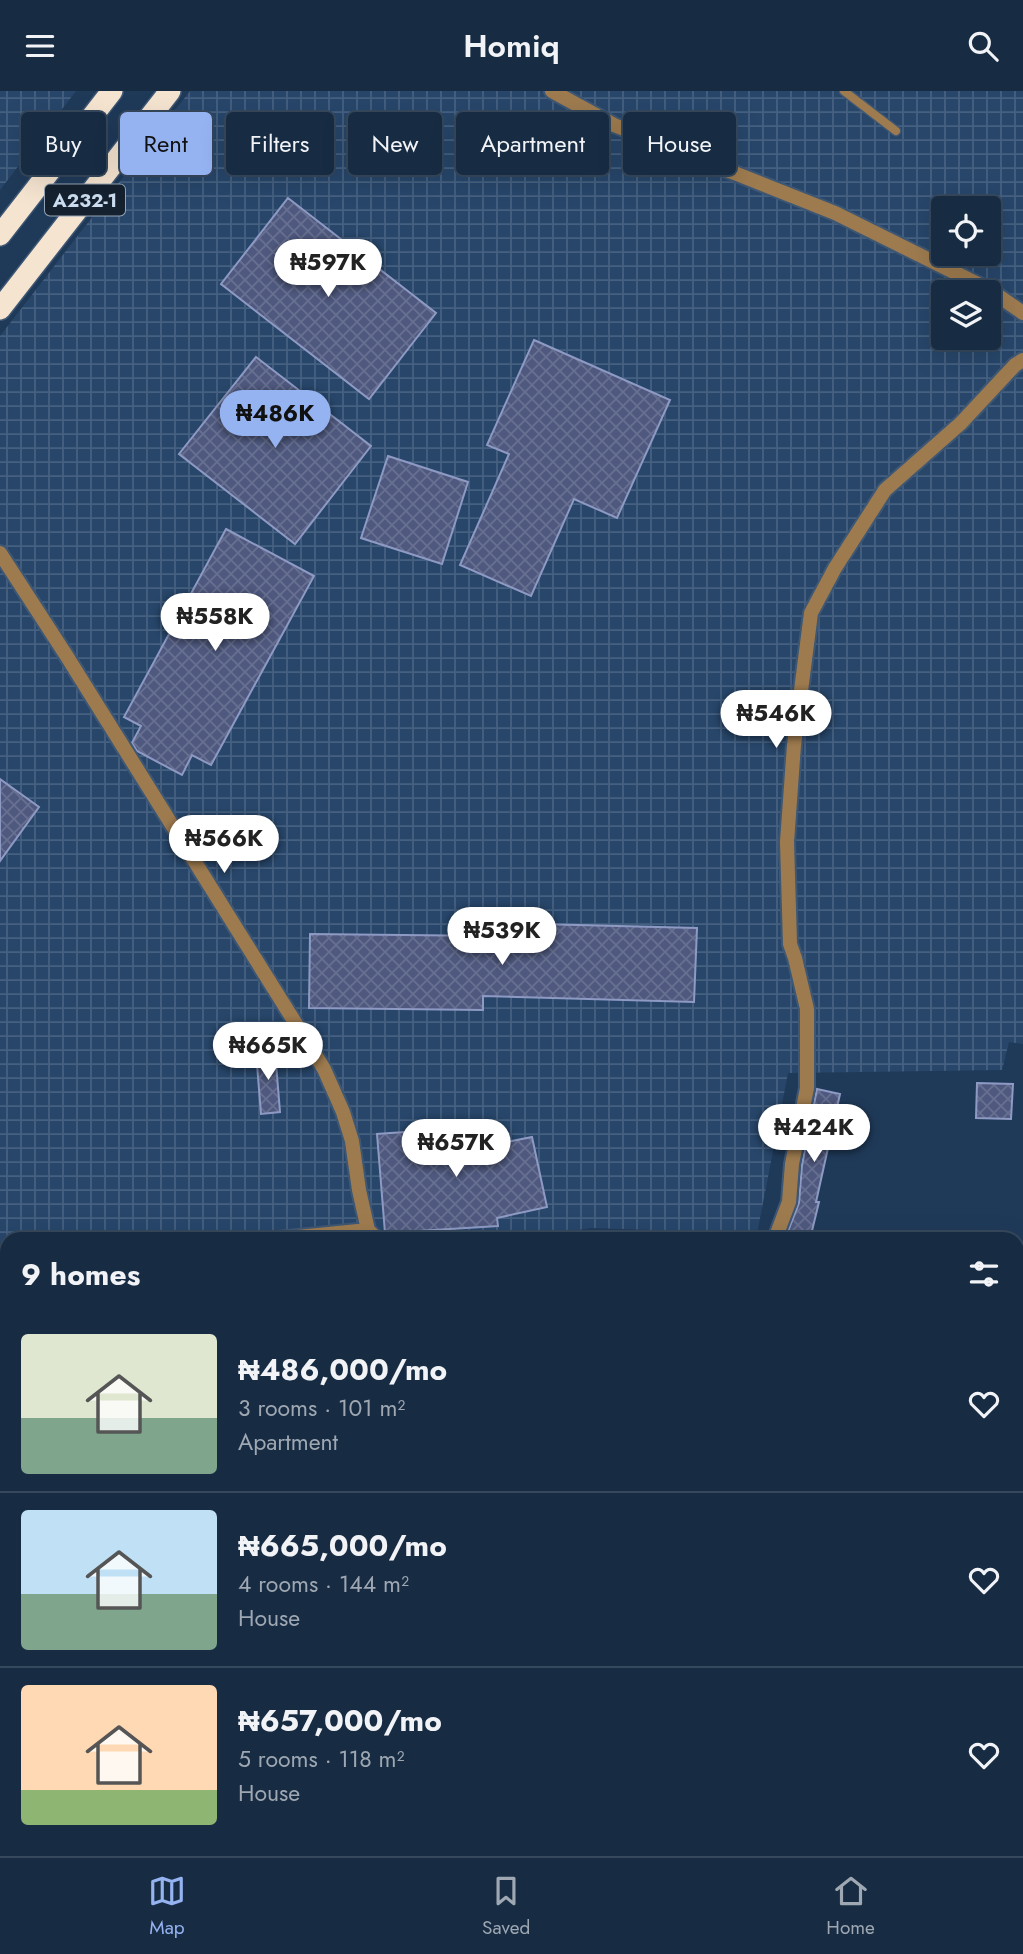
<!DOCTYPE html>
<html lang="en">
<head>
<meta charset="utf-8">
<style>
  body { margin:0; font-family:Jost,sans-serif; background:#20344a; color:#f1f3f6; height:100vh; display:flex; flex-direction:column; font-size:26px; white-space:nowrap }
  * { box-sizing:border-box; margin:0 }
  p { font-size:23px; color:#9ea7b2 }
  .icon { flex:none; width:38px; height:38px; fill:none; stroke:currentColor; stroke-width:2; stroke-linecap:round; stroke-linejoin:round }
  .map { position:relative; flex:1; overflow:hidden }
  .sheet { position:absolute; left:0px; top:1141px; width:1024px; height:625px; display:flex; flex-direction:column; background:#172c43; border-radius:21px 21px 0 0; box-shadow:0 7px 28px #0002,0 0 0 2px #36485c }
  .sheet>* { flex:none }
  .hud { position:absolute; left:21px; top:21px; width:982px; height:63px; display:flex; gap:14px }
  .controls { position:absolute; left:931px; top:105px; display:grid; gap:14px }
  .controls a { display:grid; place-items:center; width:70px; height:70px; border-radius:7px; background:#172c43; box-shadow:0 7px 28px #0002,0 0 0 2px #36485c; font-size:35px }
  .price { position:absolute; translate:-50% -60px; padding:0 16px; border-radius:24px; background:#fff; color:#222; font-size:23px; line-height:46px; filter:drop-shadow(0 2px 4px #0008) }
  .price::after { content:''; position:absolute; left:50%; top:42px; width:21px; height:16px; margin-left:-10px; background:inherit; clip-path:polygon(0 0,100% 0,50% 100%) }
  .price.on { background:#95b2f1; color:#111 }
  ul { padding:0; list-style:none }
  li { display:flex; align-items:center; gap:21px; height:175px; padding:0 21px }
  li+li { border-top:2px solid #36485c }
  li span { display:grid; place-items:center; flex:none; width:196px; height:140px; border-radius:7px; color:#555 }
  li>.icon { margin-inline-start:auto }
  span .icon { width:84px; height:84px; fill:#fffc; stroke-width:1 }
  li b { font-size:30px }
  h2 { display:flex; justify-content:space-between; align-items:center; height:84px; padding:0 21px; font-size:30px }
  .chip { padding:0 24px; border-radius:7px; background:#172c43; box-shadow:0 7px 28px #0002,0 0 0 2px #36485c; font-size:24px; line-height:63px }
  .chip.on { background:#95b2f1; color:#111 }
  header { display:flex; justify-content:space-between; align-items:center; height:91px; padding:0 21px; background:#172c43; font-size:32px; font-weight:600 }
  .dock { display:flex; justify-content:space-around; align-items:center; height:98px; border-top:2px solid #36485c; background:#172c43; font-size:19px; color:#9ea7b2 }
  .dock a { display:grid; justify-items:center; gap:4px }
  .dock .on { color:#95b2f1 }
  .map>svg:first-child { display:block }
</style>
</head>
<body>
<header><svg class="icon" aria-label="menu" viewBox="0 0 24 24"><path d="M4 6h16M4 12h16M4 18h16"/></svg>Homiq<svg class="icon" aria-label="search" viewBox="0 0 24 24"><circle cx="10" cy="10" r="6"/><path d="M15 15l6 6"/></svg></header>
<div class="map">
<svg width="1023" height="1765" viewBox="0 0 1023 1765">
  <defs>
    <pattern id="industrial-grid" width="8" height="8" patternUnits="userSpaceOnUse" patternTransform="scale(1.75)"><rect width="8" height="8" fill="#27466a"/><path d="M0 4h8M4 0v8" fill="none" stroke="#456080"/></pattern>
    <pattern id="building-cross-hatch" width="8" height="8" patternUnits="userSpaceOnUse" patternTransform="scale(1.75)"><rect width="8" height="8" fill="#4f597f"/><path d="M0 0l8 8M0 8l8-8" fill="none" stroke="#677091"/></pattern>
  </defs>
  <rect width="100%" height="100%" fill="#1f3a59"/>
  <path fill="url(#industrial-grid)" fill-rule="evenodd" d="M0,0H76L0,99Z
    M190,0H1023V953L1009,951L1002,979L788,982L756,1148H682L652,1139L591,1137L522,1148H7V1424L0,1420V245ZM943,117H989V163H943ZM943,201H989V247H943Z"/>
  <path fill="url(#building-cross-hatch)" stroke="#8e9ac4" stroke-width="2" d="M288,107L436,222L369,308L221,193Z
    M534,249L670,309L617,427L574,408L531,505L460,474L509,363L487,354Z
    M256,266L371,355L295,453L179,363Z
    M388,365L468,391L442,473L361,447Z
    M226,438L314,485L211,674L192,664L182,684L137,660L132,652L141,635L124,626Z
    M0,688L39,716L0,770Z
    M496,832L697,837L694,911L483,905V919L309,917L310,843L496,845Z
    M275,960L280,1021L261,1023L256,961Z
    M977,992L1013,993L1011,1028L976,1027Z
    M817,998L840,1003L816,1111H819L810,1148H785L799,1112L802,1074Z
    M491,1035L492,1054L532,1046L547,1116L497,1127L498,1135L385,1142L377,1043Z"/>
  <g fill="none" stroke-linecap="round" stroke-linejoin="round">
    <defs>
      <path id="lane" d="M844,0L896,40"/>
      <path id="street" d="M552,0L614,34L835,122L990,199L1023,222
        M0,462L66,564L324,978L343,1021L352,1050L359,1099L368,1139L377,1148
        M278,1148L368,1139
        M775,1148L789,1111L792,1073L807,997V918L795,867L790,853L787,751L794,654L811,522L835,477L885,399L961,332L1015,274L1023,269
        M0,1179L7,1175
        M1017,1291L1023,1296
        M71,1759L72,1765"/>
      <path id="secondary" d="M1017,1670L1023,1669
        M415,1765L454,1759"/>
      <path id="highway" d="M0,144L112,0
        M0,218L170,0"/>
    </defs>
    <use href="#lane" stroke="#3e5774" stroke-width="11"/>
    <use href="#street" stroke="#3e5774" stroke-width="18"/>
    <use href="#secondary" stroke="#3e5774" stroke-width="18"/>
    <use href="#highway" stroke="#3e5774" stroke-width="24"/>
    <use href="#lane" stroke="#9e7b4f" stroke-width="8"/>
    <use href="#street" stroke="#9e7b4f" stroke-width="14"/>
    <use href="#secondary" stroke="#d79f55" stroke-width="14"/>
    <use href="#highway" stroke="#f5e4d0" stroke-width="21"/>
  </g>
  <g text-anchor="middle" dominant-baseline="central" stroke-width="7" stroke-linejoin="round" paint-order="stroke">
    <rect fill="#15212f" stroke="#95a5b6" stroke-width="2" x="45" y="93.5" width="80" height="31" rx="5"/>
    <g font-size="19" font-weight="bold" fill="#ccddf0">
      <text x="85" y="109">A232-1</text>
    </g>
  </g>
</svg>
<div class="controls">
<a><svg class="icon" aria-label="locate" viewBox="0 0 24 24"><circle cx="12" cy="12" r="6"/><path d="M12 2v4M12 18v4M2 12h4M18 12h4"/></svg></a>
<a><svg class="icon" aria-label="layers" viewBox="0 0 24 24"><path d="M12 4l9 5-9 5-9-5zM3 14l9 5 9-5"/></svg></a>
</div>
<b class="price" style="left:328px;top:208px">₦597K</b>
<b class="price on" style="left:275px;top:359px">₦486K</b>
<b class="price" style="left:215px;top:562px">₦558K</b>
<b class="price" style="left:776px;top:659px">₦546K</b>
<b class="price" style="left:224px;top:784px">₦566K</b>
<b class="price" style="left:502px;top:876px">₦539K</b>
<b class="price" style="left:268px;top:991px">₦665K</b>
<b class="price" style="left:814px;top:1073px">₦424K</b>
<b class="price" style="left:456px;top:1088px">₦657K</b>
<div class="hud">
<a class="chip">Buy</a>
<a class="chip on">Rent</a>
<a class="chip">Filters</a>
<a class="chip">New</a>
<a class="chip">Apartment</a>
<a class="chip">House</a>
</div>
<section class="sheet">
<h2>9 homes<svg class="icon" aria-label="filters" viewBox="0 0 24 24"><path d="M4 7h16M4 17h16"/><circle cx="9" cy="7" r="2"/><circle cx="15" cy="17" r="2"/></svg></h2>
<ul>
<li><span style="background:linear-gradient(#dfe7d0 60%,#7fa58c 0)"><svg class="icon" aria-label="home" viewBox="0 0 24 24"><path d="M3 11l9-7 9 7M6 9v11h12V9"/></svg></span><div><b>₦486,000/mo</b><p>3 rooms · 101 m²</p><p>Apartment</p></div><svg class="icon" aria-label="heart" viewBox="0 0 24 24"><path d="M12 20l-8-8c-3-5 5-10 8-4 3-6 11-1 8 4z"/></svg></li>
<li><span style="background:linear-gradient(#bfe0f5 60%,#7fa58c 0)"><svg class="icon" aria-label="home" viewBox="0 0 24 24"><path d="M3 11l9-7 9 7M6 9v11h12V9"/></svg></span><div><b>₦665,000/mo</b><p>4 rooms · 144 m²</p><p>House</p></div><svg class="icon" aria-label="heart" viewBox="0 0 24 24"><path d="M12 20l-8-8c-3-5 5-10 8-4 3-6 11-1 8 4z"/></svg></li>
<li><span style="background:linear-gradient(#ffd9b3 75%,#8fb573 0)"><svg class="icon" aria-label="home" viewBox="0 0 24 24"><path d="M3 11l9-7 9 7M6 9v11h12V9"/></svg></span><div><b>₦657,000/mo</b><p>5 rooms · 118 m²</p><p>House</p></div><svg class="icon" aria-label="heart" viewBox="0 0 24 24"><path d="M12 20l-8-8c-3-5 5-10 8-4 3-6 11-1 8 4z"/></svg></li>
</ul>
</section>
</div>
<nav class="dock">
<a class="on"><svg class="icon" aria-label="map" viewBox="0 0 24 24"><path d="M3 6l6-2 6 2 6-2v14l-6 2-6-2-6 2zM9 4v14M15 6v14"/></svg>Map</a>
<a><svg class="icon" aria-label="saved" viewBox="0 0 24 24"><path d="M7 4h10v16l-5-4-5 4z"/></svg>Saved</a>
<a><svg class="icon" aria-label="home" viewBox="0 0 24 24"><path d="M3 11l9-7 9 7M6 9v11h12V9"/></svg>Home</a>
</nav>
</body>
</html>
